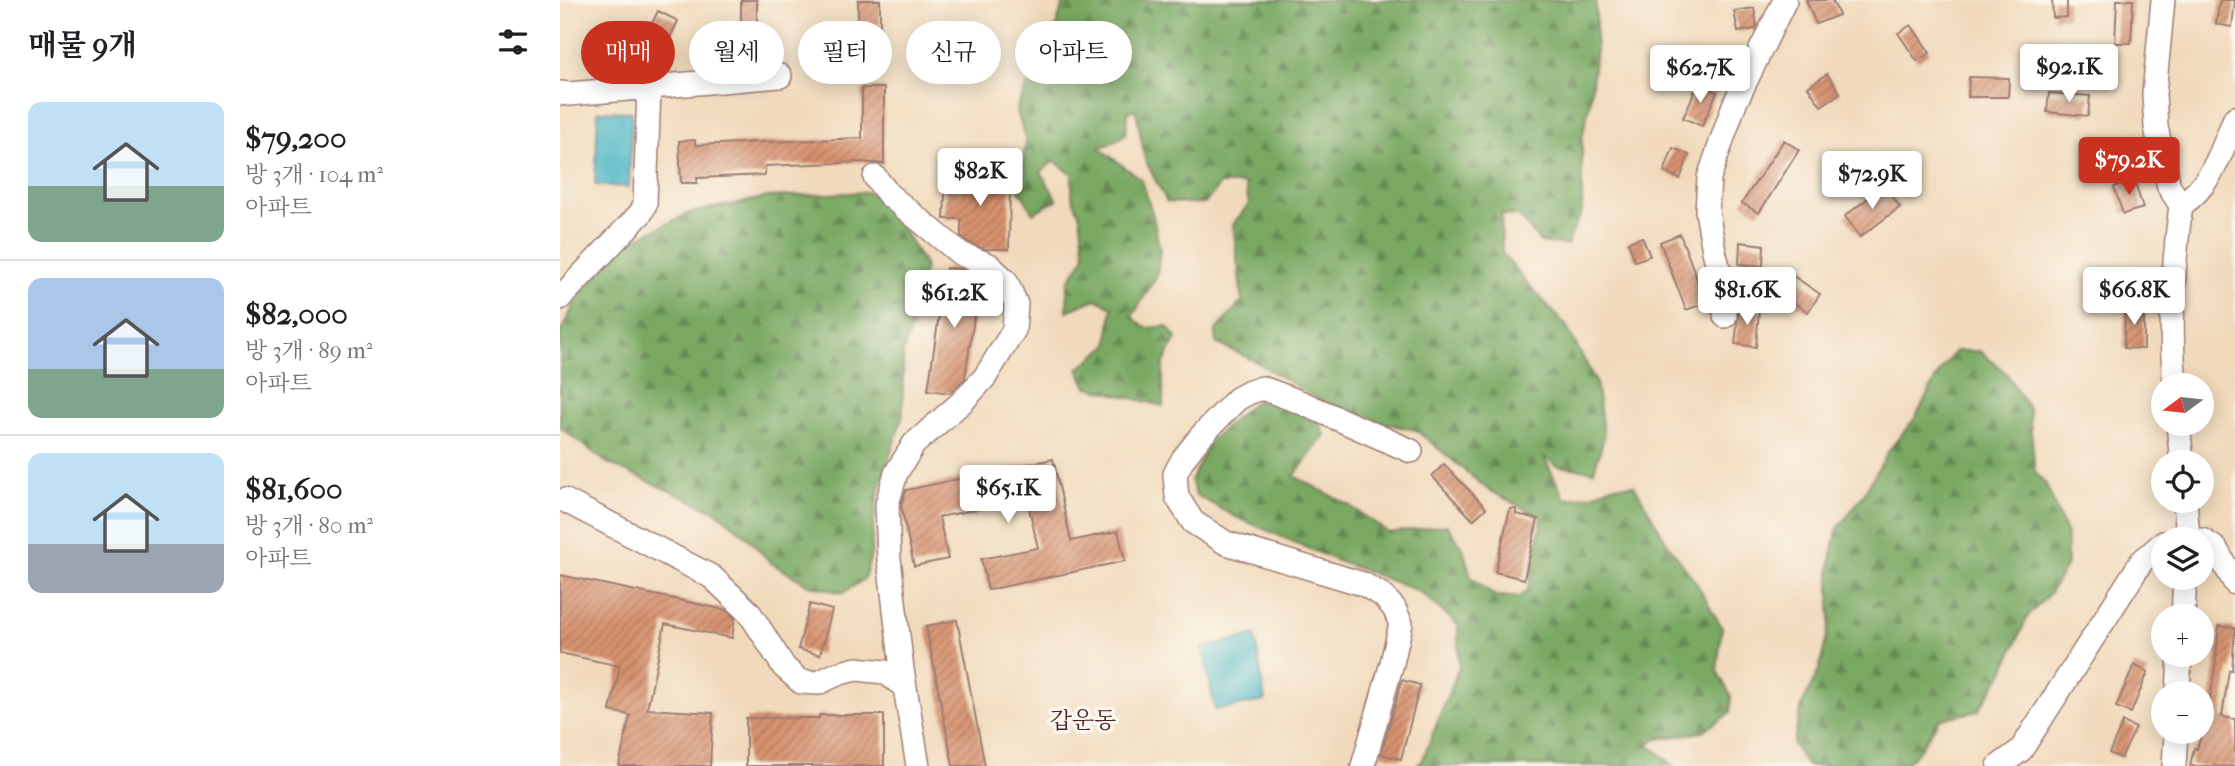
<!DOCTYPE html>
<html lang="ko">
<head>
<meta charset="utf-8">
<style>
  body { margin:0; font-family:"IM FELL French Canon","Noto Serif KR",serif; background:#f6f6f6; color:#202124; height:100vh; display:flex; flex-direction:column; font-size:26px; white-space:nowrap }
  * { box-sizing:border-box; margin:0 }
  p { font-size:23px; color:#757577 }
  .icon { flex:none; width:38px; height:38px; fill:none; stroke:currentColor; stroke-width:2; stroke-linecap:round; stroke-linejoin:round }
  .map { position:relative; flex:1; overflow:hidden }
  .panel { display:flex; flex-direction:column; background:#fff; width:560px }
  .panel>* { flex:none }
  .banner { position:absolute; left:21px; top:21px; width:665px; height:63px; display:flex; gap:14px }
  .needle { width:46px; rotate:255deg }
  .fabs { position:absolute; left:1591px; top:373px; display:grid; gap:14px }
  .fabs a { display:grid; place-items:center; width:63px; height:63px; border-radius:50%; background:#fff; box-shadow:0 4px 18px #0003; font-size:35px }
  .price { position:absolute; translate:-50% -60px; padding:0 16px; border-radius:7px; background:#fff; color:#222; font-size:23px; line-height:46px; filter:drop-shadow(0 2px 4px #0008) }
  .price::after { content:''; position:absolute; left:50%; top:42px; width:21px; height:16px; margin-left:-10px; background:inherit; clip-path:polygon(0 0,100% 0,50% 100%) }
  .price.current { background:#c8321e; color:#fff }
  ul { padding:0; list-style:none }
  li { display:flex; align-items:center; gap:21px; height:175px; padding:0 28px }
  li+li { border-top:2px solid #e0e0e0 }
  li span { display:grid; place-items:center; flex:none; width:196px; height:140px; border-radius:14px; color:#555 }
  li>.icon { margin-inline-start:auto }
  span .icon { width:84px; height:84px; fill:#fffc; stroke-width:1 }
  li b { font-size:30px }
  h2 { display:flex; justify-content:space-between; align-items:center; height:84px; padding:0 28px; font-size:30px }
  .chip { padding:0 24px; border-radius:32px; background:#fff; box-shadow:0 4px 18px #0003; font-size:24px; line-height:63px }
  .chip.current { background:#c8321e; color:#fff }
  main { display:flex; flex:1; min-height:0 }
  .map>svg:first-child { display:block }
</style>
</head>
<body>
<main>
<section class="panel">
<h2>매물 9개<svg class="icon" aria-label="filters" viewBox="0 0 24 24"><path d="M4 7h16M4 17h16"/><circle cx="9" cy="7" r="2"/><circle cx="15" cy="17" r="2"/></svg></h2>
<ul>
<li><span style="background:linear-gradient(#bfe0f5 60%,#7fa58c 0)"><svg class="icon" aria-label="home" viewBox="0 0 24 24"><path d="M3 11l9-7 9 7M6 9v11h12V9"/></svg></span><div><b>$79,200</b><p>방 3개 · 104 m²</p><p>아파트</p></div></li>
<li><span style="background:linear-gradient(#a9c7e8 65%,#7fa58c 0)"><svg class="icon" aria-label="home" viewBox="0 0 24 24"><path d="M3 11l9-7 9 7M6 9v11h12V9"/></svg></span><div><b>$82,000</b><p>방 3개 · 89 m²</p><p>아파트</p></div></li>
<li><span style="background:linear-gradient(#bfe0f5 65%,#9aa5b1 0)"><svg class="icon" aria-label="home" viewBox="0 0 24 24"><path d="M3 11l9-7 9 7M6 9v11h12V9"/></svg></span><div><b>$81,600</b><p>방 3개 · 80 m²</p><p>아파트</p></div></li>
</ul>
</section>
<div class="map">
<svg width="1675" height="766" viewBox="0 0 1675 766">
  <defs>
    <pattern id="forest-firs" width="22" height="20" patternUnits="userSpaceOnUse" patternTransform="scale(1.75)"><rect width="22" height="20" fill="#78a862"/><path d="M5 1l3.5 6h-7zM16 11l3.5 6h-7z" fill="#648851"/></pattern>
    <pattern id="building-hatch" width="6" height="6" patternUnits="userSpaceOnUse" patternTransform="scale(1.75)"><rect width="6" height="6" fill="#d79270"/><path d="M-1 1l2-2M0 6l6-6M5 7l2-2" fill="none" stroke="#b0775c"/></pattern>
  </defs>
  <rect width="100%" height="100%" fill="#fbf7ec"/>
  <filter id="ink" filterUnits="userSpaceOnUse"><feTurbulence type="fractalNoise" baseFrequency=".0143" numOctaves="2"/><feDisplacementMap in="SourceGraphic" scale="14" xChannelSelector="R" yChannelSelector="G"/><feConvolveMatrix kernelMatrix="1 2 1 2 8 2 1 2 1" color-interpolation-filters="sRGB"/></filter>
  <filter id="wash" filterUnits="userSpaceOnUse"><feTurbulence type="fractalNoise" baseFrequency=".00686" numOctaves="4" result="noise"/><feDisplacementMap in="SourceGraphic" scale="28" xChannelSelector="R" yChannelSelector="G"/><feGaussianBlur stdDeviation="1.57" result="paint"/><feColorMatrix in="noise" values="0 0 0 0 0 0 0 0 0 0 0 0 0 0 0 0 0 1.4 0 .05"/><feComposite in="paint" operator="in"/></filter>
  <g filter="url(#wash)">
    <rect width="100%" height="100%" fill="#f1dabb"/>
    <path fill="url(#forest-firs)" stroke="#616446" stroke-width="2" d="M504,0H1036V50L1030,102L1022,138V211L1007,245L980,242L959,216L941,215L942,253L964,280L1005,324L1036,382L1044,438L1034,471L998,466L984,457L1005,499L1033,495L1052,486L1074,485L1107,543L1137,584L1162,628L1157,671L1171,696L1170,713L1142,732L1096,739L1088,744L1114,766H857L862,761L899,667L898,625L859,591L773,559L674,516L636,495L631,480L650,441L695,401L725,404L757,417L765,435L734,476L789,505L829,533L887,525L903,548L911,577L935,596L959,597L968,590L982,518L927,489L856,430L808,420L758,399L691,359L656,343V330L682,301L673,224L689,204L685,184H660L645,204L607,202L585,160L576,110L568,111L566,133L558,140L539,148L582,180L593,216L600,251L597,275L572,317L587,328L607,326L616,338L603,365V406L527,387L518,369L548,345L552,307L536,299L507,311L508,282L525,256L520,216L512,196V174L494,161L481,172L497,200L473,213L459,189L466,139L456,109L468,84L500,89L495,30Z
      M308,192L332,210L365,266L357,310L343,352V415L320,486L314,518L311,555L304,579L283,593L249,585L211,563L185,535L155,511L47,463L0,427V333L20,293L69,242L129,213L208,197Z
      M1395,351H1420L1447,374L1469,409L1475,472L1486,484L1507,535V565L1490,593L1467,617L1444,671L1418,711L1380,719L1357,753L1343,766H1247L1233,744L1242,705L1259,670L1270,623V565L1277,530L1303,495L1329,450L1356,417L1377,376Z"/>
    <path fill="#48b5c4" stroke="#496a78" stroke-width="2" d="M38,111L72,112L69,187L35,185Z
      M695,635L705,701L655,710L643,648Z"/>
    <g id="blocks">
      <path fill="url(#building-hatch)" d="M181,0H197V64H164V50H181Z
        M298,0H320V55H298Z
        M1246,0H1272L1279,15L1256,24Z
        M1492,0H1507V17L1493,18Z
        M1557,0H1573L1571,43H1555Z
        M1660,0H1675L1672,27L1656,24Z
        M1194,8L1197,26L1195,29L1178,32L1174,11Z
        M98,11L118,21L95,70L74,59Z
        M1351,25L1370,53L1357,61L1338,33Z
        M1267,74L1280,93L1261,106L1248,87Z
        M1409,77L1449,78L1448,97H1408Z
        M1138,84L1157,92L1142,126L1123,118Z
        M302,88H324V164L302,162L205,166V175L137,178V183H121L119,141L135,140V145L302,138Z
        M1489,93L1530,96L1528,116L1487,112Z
        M1224,140L1239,150L1199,213L1182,203Z
        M1113,148L1129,155L1120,179L1104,172Z
        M386,174L450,175L449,249H425L408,242L401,236V219H384Z
        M1574,180L1583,208L1563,214L1554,187Z
        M1324,186L1340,207L1300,237L1285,216Z
        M1120,234L1146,303L1126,310L1100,242Z
        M1082,237L1090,256L1075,261L1068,242Z
        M1180,242L1204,245L1203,266L1179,264Z
        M386,268L401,269L420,277L405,378L390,393L368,390Z
        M1232,275L1260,294L1248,312L1220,294Z
        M1565,304L1584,305V349L1564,348Z
        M1179,308L1199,310L1196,347L1175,344Z
        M493,459L511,541L558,531L565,561L428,590L421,559L478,548L467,499L379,517L388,559L354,566L341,505L346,490Z
        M884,464L926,508L913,520L872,476Z
        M950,509H956V514L978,519L964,579L935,572Z
        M0,575L166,610L175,618L172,638L105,624L87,709L153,713L150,766H59L70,715L50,711L60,666L0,653Z
        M250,604L272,610L260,655L238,649Z
        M397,620L415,714L425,766H393L366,626Z
        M1659,626L1675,628L1672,670H1669L1662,717L1675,719V766H1630L1634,748L1637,749L1642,732V717L1647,718L1655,668Z
        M1574,665L1588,672L1571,713L1556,707Z
        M842,680L860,685L841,759L821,754Z
        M259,715H324V766H186V718H259Z
        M1563,722L1576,728L1561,758L1549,753Z"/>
    </g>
  </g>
  <g filter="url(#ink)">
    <use href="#blocks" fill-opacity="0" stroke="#9e7c73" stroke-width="2"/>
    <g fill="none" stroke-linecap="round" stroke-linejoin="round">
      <defs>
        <path id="minor" d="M1603,0L1594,94L1596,127L1609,187L1621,205C1652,185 1662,150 1675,118
          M0,93L9,94L220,76
          M315,177L329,195L401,254L429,265L446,281L456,304L454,330L425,377L403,401L354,444L336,473L327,504L329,559L342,669L358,766
          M0,298L81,213L85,204L89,87
          M1165,316L1166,297L1154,251L1147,211L1149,178L1174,105L1225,0
          M1615,385C1609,324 1613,265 1621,205
          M1618,424L1622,462
          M4,500L152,577L189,612L224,667L241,682L258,683L277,674L296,669L325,672L345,687
          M1625,500L1628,539
          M1642,540L1656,549L1675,583
          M1623,616L1625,578
          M1618,693L1620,654
          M803,766L832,663L841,624L834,608L822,595L803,584L666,543L633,522L617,497L615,474L623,459L641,436L677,399L690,392L702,388L740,402L851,451
          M1439,766L1461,750L1582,561L1603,543
          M1614,766L1616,732"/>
      </defs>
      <use href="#minor" stroke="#9e7c73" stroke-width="26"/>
      <use href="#minor" stroke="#fff" stroke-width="23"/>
    </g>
  </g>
  <g text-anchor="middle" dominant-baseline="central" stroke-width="7" stroke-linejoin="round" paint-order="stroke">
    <g font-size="23" fill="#4a1f2b" stroke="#fbf7ec">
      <text x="523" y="720">갑운동</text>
    </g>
  </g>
</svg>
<div class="fabs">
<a><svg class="needle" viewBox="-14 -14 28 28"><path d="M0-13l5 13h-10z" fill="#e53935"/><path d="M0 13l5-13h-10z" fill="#757577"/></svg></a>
<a><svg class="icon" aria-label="locate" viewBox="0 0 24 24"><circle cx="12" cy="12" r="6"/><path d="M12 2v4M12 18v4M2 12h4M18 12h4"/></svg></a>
<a><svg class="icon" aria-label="layers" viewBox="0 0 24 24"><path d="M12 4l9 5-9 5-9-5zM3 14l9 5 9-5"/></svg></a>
<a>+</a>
<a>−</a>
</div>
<b class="price" style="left:1509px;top:104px">$92.1K</b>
<b class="price" style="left:1140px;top:105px">$62.7K</b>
<b class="price current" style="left:1569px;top:197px">$79.2K</b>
<b class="price" style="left:420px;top:208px">$82K</b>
<b class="price" style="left:1312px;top:211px">$72.9K</b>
<b class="price" style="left:1187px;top:327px">$81.6K</b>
<b class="price" style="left:1574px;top:327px">$66.8K</b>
<b class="price" style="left:394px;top:330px">$61.2K</b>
<b class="price" style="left:448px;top:525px">$65.1K</b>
<div class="banner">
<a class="chip current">매매</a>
<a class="chip">월세</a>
<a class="chip">필터</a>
<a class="chip">신규</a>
<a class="chip">아파트</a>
</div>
</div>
</main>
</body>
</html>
